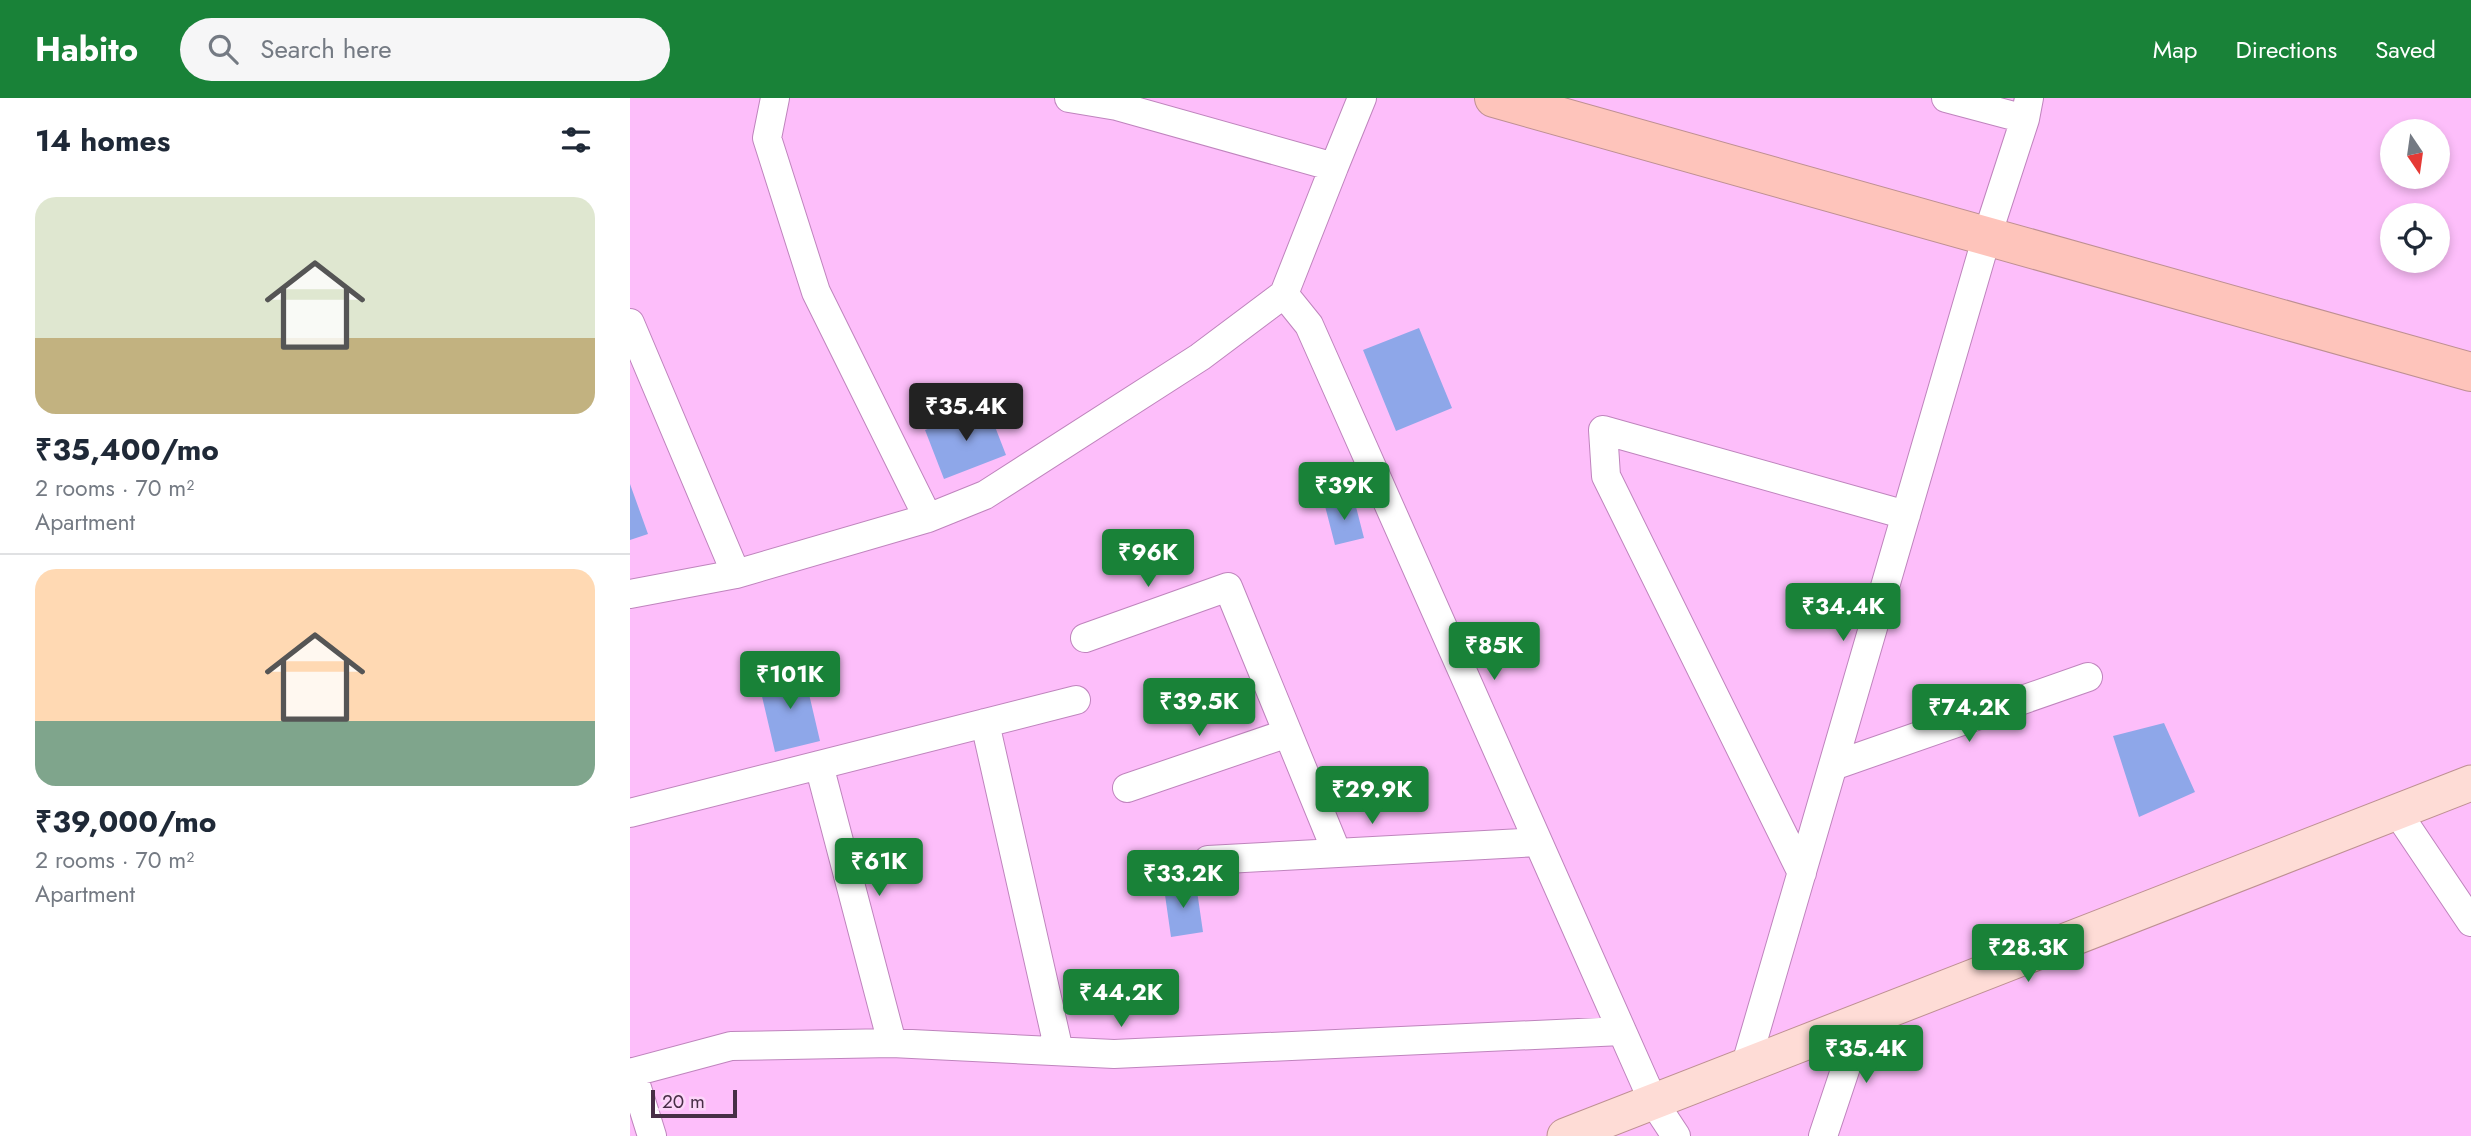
<!DOCTYPE html>
<html lang="en">
<head>
<meta charset="utf-8">
<style>
  body { margin:0; font-family:Jost,sans-serif; background:#f6f6f7; color:#1f2937; height:100vh; display:flex; flex-direction:column; font-size:26px; white-space:nowrap }
  * { box-sizing:border-box; margin:0 }
  p { font-size:23px; color:#747a83 }
  .icon { flex:none; width:38px; height:38px; fill:none; stroke:currentColor; stroke-width:2; stroke-linecap:round; stroke-linejoin:round }
  .map { position:relative; flex:1; overflow:hidden }
  .sheet { display:flex; flex-direction:column; background:#fff; width:630px }
  .sheet>* { flex:none }
  .needle { width:46px; rotate:167deg }
  .fabs { position:absolute; left:1750px; top:21px; display:grid; gap:14px }
  .fabs a { display:grid; place-items:center; width:70px; height:70px; border-radius:50%; background:#fff; box-shadow:0 4px 10px #0003; font-size:35px }
  .scale { position:absolute; left:21px; bottom:18px; width:86px; box-sizing:border-box; padding-left:7px; border:4px solid #472e46; border-top:0; font-size:19px; line-height:24px; white-space:nowrap; color:#472e46; -webkit-text-stroke:5px #fcd5f9; paint-order:stroke }
  .price { position:absolute; translate:-50% -60px; padding:0 16px; border-radius:7px; background:#198238; color:#fff; font-size:23px; line-height:46px; filter:drop-shadow(0 2px 4px #0008) }
  .price::after { content:''; position:absolute; left:50%; top:42px; width:21px; height:16px; margin-left:-10px; background:inherit; clip-path:polygon(0 0,100% 0,50% 100%) }
  .price.selected { background:#222; color:#fff }
  ul { padding:0; list-style:none }
  li { display:grid; align-content:center; gap:14px; height:371px; padding:0 35px }
  li+li { border-top:2px solid #e0e1e3 }
  li span { display:grid; place-items:center; height:217px; border-radius:21px; color:#555 }
  li>.icon { margin-inline-start:auto }
  span .icon { width:126px; height:126px; fill:#fffc; stroke-width:1 }
  li b { font-size:30px }
  h2 { display:flex; justify-content:space-between; align-items:center; height:84px; padding:0 35px; font-size:30px }
  header { display:flex; align-items:center; gap:42px; box-sizing:border-box; height:98px; padding:0 35px; background:#198238; color:#fff }
  header strong { font-size:33px }
  nav { display:flex; gap:38px; margin-inline-start:auto; font-size:24px }
  .search { width:490px; height:63px; background:#f6f6f7; display:flex; align-items:center; gap:18px; box-sizing:border-box; padding:0 24px; border-radius:38px; color:#747a83; font-size:26px }
  main { display:flex; flex:1; min-height:0 }
  .map>svg:first-child { display:block }
</style>
</head>
<body>
<header>
<strong>Habito</strong>
<div class="search"><svg class="icon" aria-label="search" viewBox="0 0 24 24"><circle cx="10" cy="10" r="6"/><path d="M15 15l6 6"/></svg>Search here</div>
<nav><a>Map</a><a>Directions</a><a>Saved</a></nav>
</header>
<main>
<section class="sheet">
<h2>14 homes<svg class="icon" aria-label="filters" viewBox="0 0 24 24"><path d="M4 7h16M4 17h16"/><circle cx="9" cy="7" r="2"/><circle cx="15" cy="17" r="2"/></svg></h2>
<ul>
<li><span style="background:linear-gradient(#dfe7d0 65%,#c2b280 0)"><svg class="icon" aria-label="home" viewBox="0 0 24 24"><path d="M3 11l9-7 9 7M6 9v11h12V9"/></svg></span><div><b>₹35,400/mo</b><p>2 rooms · 70 m²</p><p>Apartment</p></div></li>
<li><span style="background:linear-gradient(#ffd9b3 70%,#7fa58c 0)"><svg class="icon" aria-label="home" viewBox="0 0 24 24"><path d="M3 11l9-7 9 7M6 9v11h12V9"/></svg></span><div><b>₹39,000/mo</b><p>2 rooms · 70 m²</p><p>Apartment</p></div></li>
</ul>
</section>
<div class="map">
<svg width="1841" height="1038" viewBox="0 0 1841 1038">
  <rect width="100%" height="100%" fill="#fdbefa"/>
  <path fill="#8ea7e9" d="M789,230L822,310L766,333L733,252Z
    M357,308L376,357L314,381L295,332Z
    M0,386L18,436L0,442Z
    M724,401L734,440L705,447L695,408Z
    M172,566L190,643L145,654L130,590Z
    M1534,625L1565,694L1509,719L1483,638Z
    M566,786L573,834L541,839L534,790Z"/>
  <g fill="none" stroke-linecap="round" stroke-linejoin="round">
    <defs>
      <path id="minor" d="M145,0L137,40L186,194L298,420
        M1316,0L1395,21
        M704,69L732,0
        M654,196L679,227L1023,1003L1046,1038
        M0,225L106,476L298,420L355,397L570,259L654,196L704,69L487,8L439,0
        M0,496L106,476
        M455,540L598,489L707,755
        M355,625L429,953
        M189,667L262,945
        M1203,668L1458,579
        M497,690L658,635
        M1767,714L1841,824
        M0,715L446,602
        M578,762L908,744
        M1172,775L976,378L973,332L1276,417
        M1116,966L1357,138L1395,21L1399,0
        M2,974L22,1038
        M0,975L101,948L262,945L484,956L992,933
        M1193,1038L1232,921"/>
      <path id="major" d="M935,1038L1841,685"/>
      <path id="highway" d="M864,0L1841,274"/>
    </defs>
    <use href="#minor" stroke="#bf84bd" stroke-width="30"/>
    <use href="#major" stroke="#be9092" stroke-width="37"/>
    <use href="#highway" stroke="#be9092" stroke-width="40"/>
    <use href="#minor" stroke="#fff" stroke-width="28"/>
    <use href="#major" stroke="#fedcd6" stroke-width="35"/>
    <use href="#highway" stroke="#fec4bb" stroke-width="38"/>
  </g>
</svg>
<div class="fabs">
<a><svg class="needle" viewBox="-14 -14 28 28"><path d="M0-13l5 13h-10z" fill="#e53935"/><path d="M0 13l5-13h-10z" fill="#747a83"/></svg></a>
<a><svg class="icon" aria-label="locate" viewBox="0 0 24 24"><circle cx="12" cy="12" r="6"/><path d="M12 2v4M12 18v4M2 12h4M18 12h4"/></svg></a>
</div>
<div class="scale">20 m</div>
<b class="price selected" style="left:336px;top:345px">₹35.4K</b>
<b class="price" style="left:714px;top:424px">₹39K</b>
<b class="price" style="left:518px;top:491px">₹96K</b>
<b class="price" style="left:1213px;top:545px">₹34.4K</b>
<b class="price" style="left:864px;top:584px">₹85K</b>
<b class="price" style="left:160px;top:613px">₹101K</b>
<b class="price" style="left:569px;top:640px">₹39.5K</b>
<b class="price" style="left:1339px;top:646px">₹74.2K</b>
<b class="price" style="left:742px;top:728px">₹29.9K</b>
<b class="price" style="left:249px;top:800px">₹61K</b>
<b class="price" style="left:553px;top:812px">₹33.2K</b>
<b class="price" style="left:1398px;top:886px">₹28.3K</b>
<b class="price" style="left:491px;top:931px">₹44.2K</b>
<b class="price" style="left:1236px;top:987px">₹35.4K</b>
</div>
</main>
</body>
</html>
